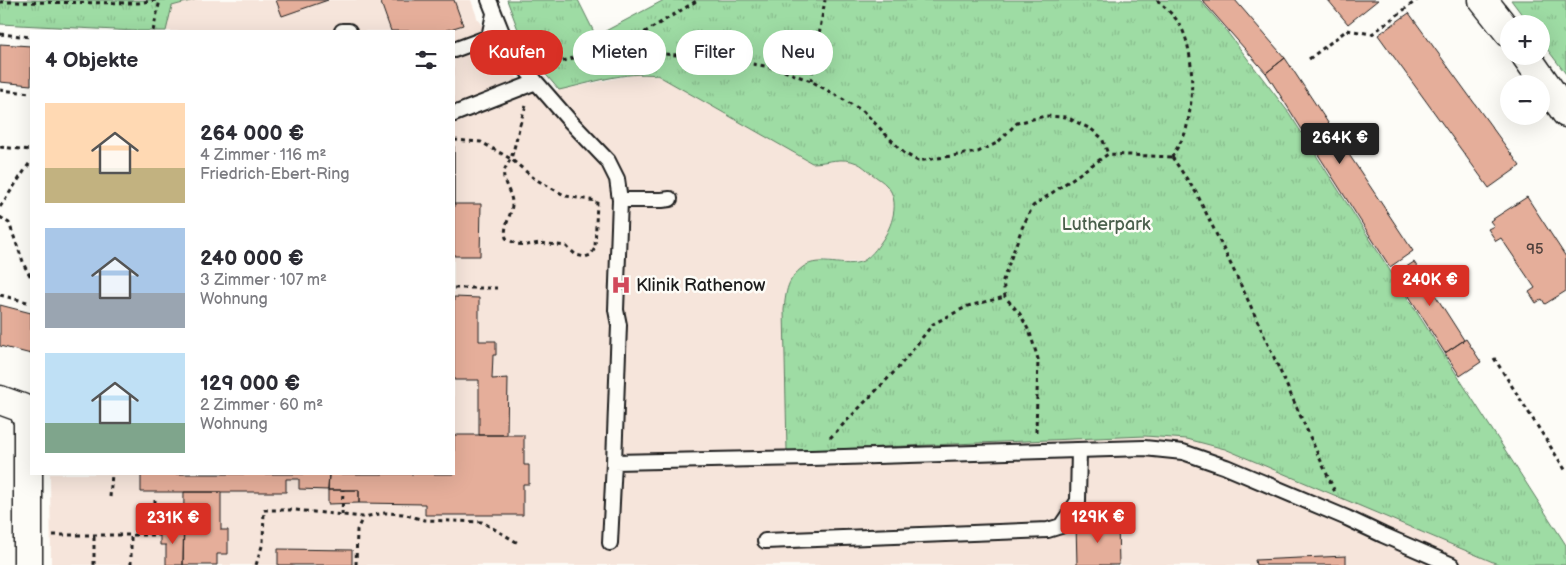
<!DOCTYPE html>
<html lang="de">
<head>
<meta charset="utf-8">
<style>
  body { margin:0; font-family:"Balsamiq Sans",sans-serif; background:#f7f7f7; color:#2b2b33; height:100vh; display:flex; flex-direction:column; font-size:19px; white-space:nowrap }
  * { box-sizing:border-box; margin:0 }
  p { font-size:16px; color:#7c7c81 }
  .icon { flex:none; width:28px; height:28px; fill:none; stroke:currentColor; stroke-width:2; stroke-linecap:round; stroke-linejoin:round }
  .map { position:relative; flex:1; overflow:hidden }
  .details { position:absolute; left:30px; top:30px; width:425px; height:445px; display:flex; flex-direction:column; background:#fff; border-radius:0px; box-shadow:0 5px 20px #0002 }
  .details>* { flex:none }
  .hud { position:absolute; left:470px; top:30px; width:475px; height:45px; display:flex; gap:10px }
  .controls { position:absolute; left:1500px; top:15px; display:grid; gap:10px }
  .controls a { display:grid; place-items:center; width:50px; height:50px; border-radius:50%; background:#fff; box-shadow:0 5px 20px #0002; font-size:25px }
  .price { position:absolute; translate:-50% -42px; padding:0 11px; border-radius:5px; background:#d93025; color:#fff; font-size:16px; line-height:32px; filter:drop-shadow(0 1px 2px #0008) }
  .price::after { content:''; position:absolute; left:50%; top:30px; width:15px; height:11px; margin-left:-8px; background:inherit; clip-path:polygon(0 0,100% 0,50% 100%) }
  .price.active { background:#222; color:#fff }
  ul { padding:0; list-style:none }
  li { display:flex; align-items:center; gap:15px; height:125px; padding:0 15px }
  li span { display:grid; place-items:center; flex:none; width:140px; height:100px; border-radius:0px; color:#555 }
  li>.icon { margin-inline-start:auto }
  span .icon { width:60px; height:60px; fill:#fffc; stroke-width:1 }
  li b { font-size:21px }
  h2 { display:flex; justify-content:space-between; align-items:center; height:60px; padding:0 15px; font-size:21px }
  .chip { padding:0 18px; border-radius:22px; background:#fff; box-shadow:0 5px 20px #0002; font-size:18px; line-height:45px }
  .chip.active { background:#d93025; color:#fff }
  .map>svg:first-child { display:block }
</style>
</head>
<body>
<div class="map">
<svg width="1566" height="565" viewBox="0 0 1566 565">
  <defs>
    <pattern id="park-tufts" width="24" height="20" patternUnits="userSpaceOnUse" patternTransform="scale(1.25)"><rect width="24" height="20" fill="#9edca4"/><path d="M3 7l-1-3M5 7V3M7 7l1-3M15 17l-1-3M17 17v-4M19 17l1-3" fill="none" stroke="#88bc8d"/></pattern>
  </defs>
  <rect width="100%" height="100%" fill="#fdfcf7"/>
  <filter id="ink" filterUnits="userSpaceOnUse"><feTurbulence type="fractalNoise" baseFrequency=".02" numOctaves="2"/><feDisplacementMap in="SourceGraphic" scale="10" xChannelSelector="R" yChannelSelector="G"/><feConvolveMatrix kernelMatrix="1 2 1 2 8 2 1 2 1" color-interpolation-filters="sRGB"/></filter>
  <g filter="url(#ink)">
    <path fill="#f6e5db" d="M194,0H471L478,20L527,93L559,90L632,75L646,74L657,75L812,163H823L842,159L858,163L888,186L894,199V211L888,233L876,249L863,261L845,263L822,261L786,291L784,310L787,451L1145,436L1187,439L1225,449L1500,565H51L50,474H454V31H166L172,6Z"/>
    <path fill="url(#park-tufts)" stroke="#5d7c60" d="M0,0H194L172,6L166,31H135L0,24Z
      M507,0H578L596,36L664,0H1200L1221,24L1289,113L1566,545V565H1500L1225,449L1187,439L1145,436L787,451L784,310C786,291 787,279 803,267C820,255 845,269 863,261C870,257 877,248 881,242C892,227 901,201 887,186C883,181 877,178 872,174C867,170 862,165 857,163C841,156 828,163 812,163L657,75C625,71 591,83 559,90L526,51Z
      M1511,0H1566V74L1541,41V24H1529Z"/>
    <path fill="#e5ae9a" stroke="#1c1c1c" d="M276,0H328L282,16Z
      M380,0H454L463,25L444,31H391Z
      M1202,0H1235L1285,58L1266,73Z
      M1328,0H1378L1348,24Z
      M1409,13L1520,166L1489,188L1378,35Z
      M0,44L31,46V85L0,82Z
      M1285,58L1413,251L1390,267L1266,73Z
      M454,146V204H481L480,256H454Z
      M1527,197L1566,257V291L1545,304L1542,299L1536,303L1529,292L1535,288L1501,238L1496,241L1488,229L1494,226L1490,221Z
      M1414,262L1464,340L1445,353L1395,274Z
      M454,297L479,298V341H496V355H493L492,379L508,378L507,435H479V380H454Z
      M0,305L31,313V354L0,346Z
      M1466,339L1481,362L1460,376L1445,353Z
      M454,435H524V465H529V484H523V515H425V504L359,503V490H328L329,474H454Z
      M141,474H329L328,490L299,489V479H286V492H141Z
      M328,490H359V503L328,504Z
      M184,492H221V530H228V554H217V565H183Z
      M1118,523L1119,565H1077L1076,524Z
      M184,527L183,565H166V545H160V528Z
      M278,549L352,550V565H278Z
      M1346,556V565H1256L1255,560Z"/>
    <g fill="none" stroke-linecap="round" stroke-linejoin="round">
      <defs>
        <path id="lane" d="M489,0L507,45L536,82L569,120L608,161L617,179L620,200L616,310L619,325L614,462L610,543
          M342,31H349
          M454,50L489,37L494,14
          M454,114L536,82
          M620,200H662L670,199
          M614,462L811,458L1144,448L1183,452L1226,467L1347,518L1383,535L1452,565
          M765,541L1048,530L1061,526L1078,501L1079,450"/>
        <path id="street" d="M0,400L22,408L28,421V565"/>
        <path id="secondary" d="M1483,0L1509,33
          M1526,56L1566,113"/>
      </defs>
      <use href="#lane" stroke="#1c1c1c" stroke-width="18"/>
      <use href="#street" stroke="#1c1c1c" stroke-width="31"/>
      <use href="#secondary" stroke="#1c1c1c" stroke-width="31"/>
      <path stroke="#1c1c1c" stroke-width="3" stroke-dasharray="4 4" stroke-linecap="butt" d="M1157,0C1164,7 1173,14 1178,22C1196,48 1194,105 1185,133C1182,141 1176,149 1172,157
        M0,2L138,3L156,0
        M153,31L160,0
        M0,34L31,37
        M617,49L698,0
        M1309,59L1347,30L1372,34L1417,0
        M549,68L551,65L573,58L616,50L724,59L776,68L811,81L863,111L904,153L918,161L978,152L997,143L1017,123L1045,116L1066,117L1091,129L1102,138L1108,154
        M811,81L825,0
        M0,90L31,93
        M526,106C519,123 517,141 511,158C509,163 505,167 504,172C502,184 513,193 512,205C511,217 503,225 506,238L516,244L527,245L540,243L566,246L576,255L585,257L591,255L595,248L597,201
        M454,140L481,142L511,159L535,179L566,196L596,201
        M0,147L31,150
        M1172,157L1197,194L1247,298L1335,492
        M0,207L31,161
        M0,217L9,223L25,267L31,277
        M454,288H497
        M0,295L31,303
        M1494,358L1566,471
        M1036,432L1038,359L1030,333L1020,314L1005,297L1003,280L1022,228L1033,206L1108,154L1172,157
        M830,438L898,368L933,324L968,306L1005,297
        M110,497L112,474
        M342,515L343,490
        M53,535H160
        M149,535L155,509V500
        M94,565V535
        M131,565V535
        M256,565L263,543L264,510H295L363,517L385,513L403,514L424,520L482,522L520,544
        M356,565L357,530L363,517"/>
      <use href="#lane" stroke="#fdfcf7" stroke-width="14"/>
      <use href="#street" stroke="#fdfcf7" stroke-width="28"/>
      <use href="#secondary" stroke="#fdfcf7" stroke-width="28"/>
    </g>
  </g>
  <defs>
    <symbol id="hospital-bare" viewBox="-9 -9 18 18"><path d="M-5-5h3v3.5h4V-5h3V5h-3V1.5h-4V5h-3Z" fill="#d1495b" stroke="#fdfcf7" stroke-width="2.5" paint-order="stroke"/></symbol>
  </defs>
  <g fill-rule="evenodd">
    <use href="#hospital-bare" x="607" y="271" width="28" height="28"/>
  </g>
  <g text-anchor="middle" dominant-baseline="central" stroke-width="5" stroke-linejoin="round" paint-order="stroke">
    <g font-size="15" fill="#4e403c">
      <text x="1535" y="249">95</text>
    </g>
    <g font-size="18" fill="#4a5f4c" stroke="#fdfcf7">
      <text x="1106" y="224">Lutherpark</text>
    </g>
    <g font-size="18" fill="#1c1c1c" stroke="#fdfcf7" text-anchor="start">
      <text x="636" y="285">Klinik Rathenow</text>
    </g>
  </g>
</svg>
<div class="controls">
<a>+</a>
<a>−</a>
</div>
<b class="price active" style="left:1340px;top:165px">264K €</b>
<b class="price" style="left:1430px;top:307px">240K €</b>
<b class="price" style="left:1098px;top:544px">129K €</b>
<b class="price" style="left:173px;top:545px">231K €</b>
<div class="hud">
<a class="chip active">Kaufen</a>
<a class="chip">Mieten</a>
<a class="chip">Filter</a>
<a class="chip">Neu</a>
</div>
<section class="details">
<h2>4 Objekte<svg class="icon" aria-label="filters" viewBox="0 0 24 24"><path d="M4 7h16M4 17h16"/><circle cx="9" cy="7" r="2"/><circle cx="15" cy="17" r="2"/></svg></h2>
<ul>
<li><span style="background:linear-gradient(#ffd9b3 65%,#c2b280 0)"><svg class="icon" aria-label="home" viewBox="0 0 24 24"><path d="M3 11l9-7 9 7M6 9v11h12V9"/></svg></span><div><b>264 000 €</b><p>4 Zimmer · 116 m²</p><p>Friedrich-Ebert-Ring</p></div></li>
<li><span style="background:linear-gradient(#a9c7e8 65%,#9aa5b1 0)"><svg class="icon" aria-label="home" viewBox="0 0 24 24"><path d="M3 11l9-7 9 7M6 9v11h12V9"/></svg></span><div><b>240 000 €</b><p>3 Zimmer · 107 m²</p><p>Wohnung</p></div></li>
<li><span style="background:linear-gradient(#bfe0f5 70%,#7fa58c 0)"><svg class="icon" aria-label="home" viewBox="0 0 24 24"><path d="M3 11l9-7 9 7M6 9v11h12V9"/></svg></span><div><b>129 000 €</b><p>2 Zimmer · 60 m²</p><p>Wohnung</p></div></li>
</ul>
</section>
</div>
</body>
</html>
